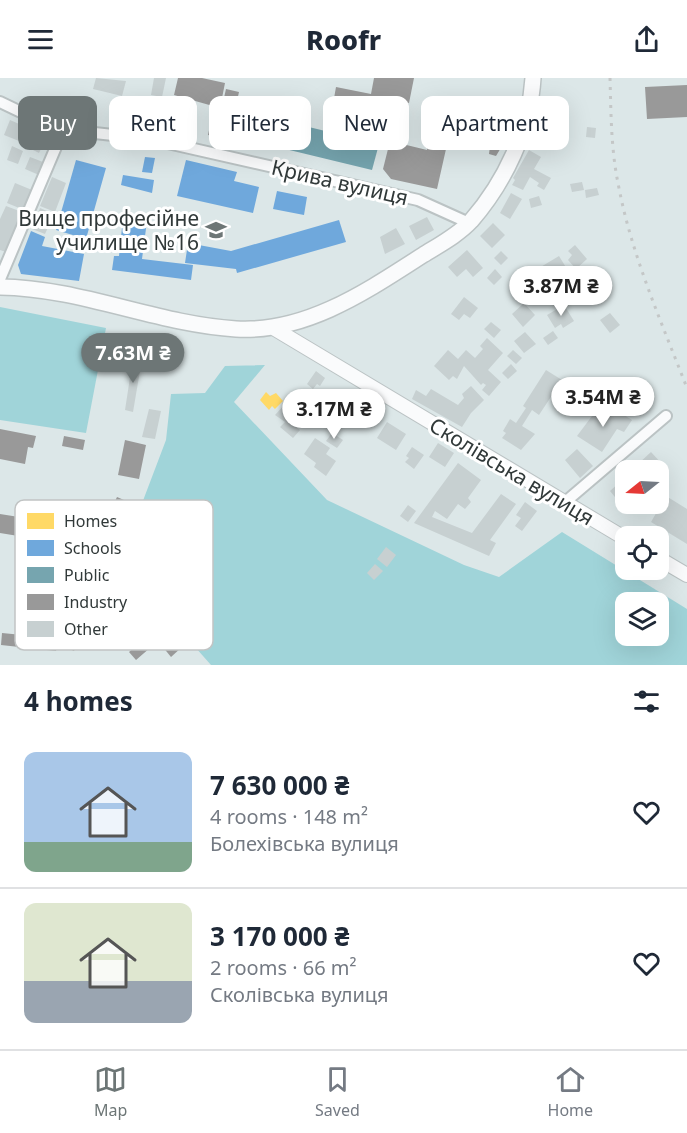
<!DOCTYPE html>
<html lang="en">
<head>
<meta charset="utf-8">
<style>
  body { margin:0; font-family:"Noto Sans",sans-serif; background:#f6f6f7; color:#1f2937; height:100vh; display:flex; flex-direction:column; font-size:22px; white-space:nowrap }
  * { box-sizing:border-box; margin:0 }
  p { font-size:20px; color:#747a83 }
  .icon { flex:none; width:33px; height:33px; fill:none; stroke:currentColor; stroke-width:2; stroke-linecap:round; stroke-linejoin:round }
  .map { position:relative; height:587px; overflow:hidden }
  .sheet { display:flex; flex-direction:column; background:#fff; flex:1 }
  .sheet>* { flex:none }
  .guide { position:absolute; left:18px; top:18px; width:651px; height:54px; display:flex; gap:12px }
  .needle { width:39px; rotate:252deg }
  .buttons { position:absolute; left:615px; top:382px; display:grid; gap:12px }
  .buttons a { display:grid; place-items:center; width:54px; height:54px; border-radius:12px; background:#fff; box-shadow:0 6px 24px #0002; font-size:30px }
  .price { position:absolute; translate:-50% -51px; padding:0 14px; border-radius:21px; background:#fff; color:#222; font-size:20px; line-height:39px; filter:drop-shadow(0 2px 3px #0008) }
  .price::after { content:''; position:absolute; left:50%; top:36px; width:18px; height:14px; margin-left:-9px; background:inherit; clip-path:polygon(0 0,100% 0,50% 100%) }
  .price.current { background:#6d7676; color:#fff }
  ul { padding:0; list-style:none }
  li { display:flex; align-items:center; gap:18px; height:150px; padding:0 24px }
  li+li { border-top:2px solid #e0e1e3 }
  li span { display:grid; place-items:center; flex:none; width:168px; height:120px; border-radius:12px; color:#555 }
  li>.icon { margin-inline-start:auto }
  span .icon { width:72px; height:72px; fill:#fffc; stroke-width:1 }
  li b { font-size:26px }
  h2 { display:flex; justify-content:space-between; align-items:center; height:72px; padding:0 24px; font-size:26px }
  .tag { padding:0 21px; border-radius:12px; background:#fff; box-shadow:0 6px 24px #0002; font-size:21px; line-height:54px }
  .tag.current { background:#6d7676; color:#fff }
  header { display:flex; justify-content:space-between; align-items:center; height:78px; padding:0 24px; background:#fff; font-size:27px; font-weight:800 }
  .dock { display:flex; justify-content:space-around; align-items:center; height:84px; border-top:2px solid #e0e1e3; background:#fff; font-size:16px; color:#747a83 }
  .dock a { display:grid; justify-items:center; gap:3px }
  .dock .current { color:#6d7676 }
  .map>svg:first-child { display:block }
</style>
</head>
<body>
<header><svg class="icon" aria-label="menu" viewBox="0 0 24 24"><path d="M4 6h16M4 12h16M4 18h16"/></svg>Roofr<svg class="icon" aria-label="share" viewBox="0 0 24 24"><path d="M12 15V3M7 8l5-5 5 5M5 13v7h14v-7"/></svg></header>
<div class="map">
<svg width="687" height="587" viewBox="0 0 687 587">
  <rect width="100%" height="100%" fill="#dce7e8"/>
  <path fill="#a0d4d9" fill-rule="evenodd" d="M0,229L106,250L86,355L0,342Z
    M265,287L234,324L327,422L464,487L499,499L562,454L687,531V587H211L164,534L155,537L119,486L166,362L171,316L205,315L225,288ZM626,525H658V558H626Z"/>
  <path fill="#ffd966" d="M266,314L270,318L276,315L283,323L275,331L272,328L269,332L260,322Z"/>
  <path fill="#6fa8dc" d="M145,79L155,80L152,95L142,94Z
    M76,82L106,90L86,161L56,152Z
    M186,82L237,94L234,103L259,109L253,135L177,118Z
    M123,97L154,102L152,115L121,107Z
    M277,113L307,119L304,137L273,131Z
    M123,140L147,143L142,181L193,187L191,202L112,192L114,178H119Z
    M339,142L346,164L237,195L236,191L185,185L188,165L231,173Z
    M31,153L45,159L42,168L84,176L79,203L21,196L18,187Z"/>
  <path fill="#76a5af" d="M284,43L379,66L372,92L277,69Z"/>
  <path fill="#999" d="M178,0H202L225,5L220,30L174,17Z
    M374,0H414L409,25L396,22L393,39L333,26L336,9L371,16Z
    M687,7V39L647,41L645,9Z
    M226,11L239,14L234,36L221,33Z
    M433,20L443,22L439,38L429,35Z
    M454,25L477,30L472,50L482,52L484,43L496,45L499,47L498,56L508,58L496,78L489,76L490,68L444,61Z
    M211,43L234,48L231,62L208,57Z
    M390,63L427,72L428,67L446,71L437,111L391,101L383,91Z
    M0,351L36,358L33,370L28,369L25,386L0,381Z
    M64,358L85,362L83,372L62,368Z
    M125,362L146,367L139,401L118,397Z
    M117,419L124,422L114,446L106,442Z
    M45,435L108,445L104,472L0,455V436L44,443Z
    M84,492L106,502L74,573L58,566L56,573L1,567L2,555L53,560Z
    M162,545L182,569L171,579L158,563L136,582L129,574Z"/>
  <path fill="#c7d0d1" d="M96,0L126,3L122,18L93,11Z
    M154,0H166L162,19L151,17Z
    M10,42L26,49L19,63L4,57Z
    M587,49L596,50L595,60L586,59Z
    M29,52L46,61L39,75L33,72L35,68L24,63Z
    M12,68L23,73L18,86L7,82Z
    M529,72L541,79L534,91L551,100L544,112L537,108L539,105L530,99L523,112L512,107L515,102L513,100Z
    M30,79L43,84L39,97L25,91Z
    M52,99L66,105L55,134L40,128Z
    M582,104L584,112L572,114L570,106Z
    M15,105L32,112L24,132L7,125Z
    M597,110L599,117L586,120L585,112Z
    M511,115L522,121L510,141L500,135Z
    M539,118L542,127L531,130L529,121Z
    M6,128L22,134L6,174L0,172V141Z
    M40,130L54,136L45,156L32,151Z
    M427,139L434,152L416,162L409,148Z
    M493,145L505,157L492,170L480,158Z
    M396,150L405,166L385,176L380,159Z
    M575,167L587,181L576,191L568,182L572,177L568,173Z
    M467,172L483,190L473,199L466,191L457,199L448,189Z
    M501,173L508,180L501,187L494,180Z
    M559,178L567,191L547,204L539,190Z
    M495,191L502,199L494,207L487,200Z
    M571,205L580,220L565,228L556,213Z
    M464,219L478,230L470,240L464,236L459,242L451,236Z
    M524,225L535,237L523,249L512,236Z
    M564,227L574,243L563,250L561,246L555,250L547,237Z
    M610,235L620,247L610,255L600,242Z
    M491,244L501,252L494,260L484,251Z
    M553,253L558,260L548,267L543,260Z
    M525,254L536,266L524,275L514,263Z
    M487,260L503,275L488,292L501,304L489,318L482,312L486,307L483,305L481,307L464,288L457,301L453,298L449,302L434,288L448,272L458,281L466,272L475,280L483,271L480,268Z
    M150,270L163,277L159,285L146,278Z
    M513,272L522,280L516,286L507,278Z
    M133,280L142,281L133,334L125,332Z
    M511,286L517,293L508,301L502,295Z
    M546,292L562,302L539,337L532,332L522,348L535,356L521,372L502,360L506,355L503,353L510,341L516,345L526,330L523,328Z
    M316,293L325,300L320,308L317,306L313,311L307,306Z
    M471,308L484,322L471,335L462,349L412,321L416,312L426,318L431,311L458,327L464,320L462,316Z
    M350,316L366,325L360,335L344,326Z
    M313,321L323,328L315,340L305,333Z
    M286,325L301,338L294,347L300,352L293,360L280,349L285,344L275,337Z
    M598,330L609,337L613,330L632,342L624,354L617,351L602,374L577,358Z
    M149,331L161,333L155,361L142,359Z
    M387,344L406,356L396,372L377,360Z
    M332,355L343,362L337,370L326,363Z
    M315,360L330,370L326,376L336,383L326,398L314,389L316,385L304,376Z
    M438,365L454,375L445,389L429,379Z
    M412,369L424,377L414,391L405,384L409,380L406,378Z
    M577,371L593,388L580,400L565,382Z
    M651,374L663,387L657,393H645L638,386Z
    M458,385L481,402L468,420L471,424L465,431L458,426L447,441L435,433L432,439L472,455L501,416L516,426L490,462L496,465L489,478L414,445Z
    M626,395V419L619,424L610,413L621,403L619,400Z
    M666,418L687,431V466L651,444Z
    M525,424L537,433L522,453L515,448L521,440L516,437Z
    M408,427L416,433L408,444L400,438Z
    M386,469L396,477L387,489L377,481Z
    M375,486L383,493L374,502L367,495Z"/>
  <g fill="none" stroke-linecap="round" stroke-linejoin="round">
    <defs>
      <path id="minor" d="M0,24L48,47L76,53L150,61L418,122L469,145
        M0,201L64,50
        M564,425L666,338"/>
      <path id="tertiary" d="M275,251L626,461
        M658,480L687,497"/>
      <path id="secondary" d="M0,209C81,210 156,246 236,251C306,255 367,213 423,177C439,167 458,157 471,143C505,104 530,51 533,0"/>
    </defs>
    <use href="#minor" stroke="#bbc3c4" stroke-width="14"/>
    <use href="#tertiary" stroke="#bbc3c4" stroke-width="16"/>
    <use href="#secondary" stroke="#bbc3c4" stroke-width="18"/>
    <use href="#minor" stroke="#fafbfc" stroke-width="10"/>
    <use href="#tertiary" stroke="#fafbfc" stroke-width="14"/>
    <use href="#secondary" stroke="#fafbfc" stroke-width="15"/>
    <path stroke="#c4c7c7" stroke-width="3" stroke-dasharray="3 6" stroke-linecap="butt" d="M610,0C611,35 611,71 618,105C631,176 661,243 687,310"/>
  </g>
  <defs>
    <symbol id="university-bare" viewBox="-9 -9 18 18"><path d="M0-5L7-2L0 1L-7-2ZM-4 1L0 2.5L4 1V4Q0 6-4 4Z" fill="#6d7676" stroke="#fff" stroke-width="2.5" paint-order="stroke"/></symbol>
  </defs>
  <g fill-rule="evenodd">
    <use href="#university-bare" x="201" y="137" width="30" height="30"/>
  </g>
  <g text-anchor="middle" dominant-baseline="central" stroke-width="6" stroke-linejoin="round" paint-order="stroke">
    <g font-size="21" fill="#313939" stroke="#fff">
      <text transform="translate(340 104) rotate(13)">Крива вулиця</text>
      <text transform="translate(512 393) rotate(31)">Сколівська вулиця</text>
    </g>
    <g font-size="21" fill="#313939" stroke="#fff" text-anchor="end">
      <text x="199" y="140">Вище професійне<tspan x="199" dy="24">училище №16</tspan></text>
    </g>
  </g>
  <rect x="15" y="422" width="198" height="150" rx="9" fill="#fff" stroke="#c1c4c4" stroke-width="1.5"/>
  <rect x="27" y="435" width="27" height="16" fill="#ffd966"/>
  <rect x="27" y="462" width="27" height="16" fill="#6fa8dc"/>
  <rect x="27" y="489" width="27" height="16" fill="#76a5af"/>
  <rect x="27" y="516" width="27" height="16" fill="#999"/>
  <rect x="27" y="543" width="27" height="16" fill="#c7d0d1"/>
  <g font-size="16" fill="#313939">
    <text x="64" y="449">Homes</text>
    <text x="64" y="476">Schools</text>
    <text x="64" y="503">Public</text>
    <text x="64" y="530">Industry</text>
    <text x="64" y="557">Other</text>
  </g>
</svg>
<div class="buttons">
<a><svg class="needle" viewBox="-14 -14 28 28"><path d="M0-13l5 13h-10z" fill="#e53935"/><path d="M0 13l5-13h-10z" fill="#747a83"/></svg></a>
<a><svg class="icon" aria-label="locate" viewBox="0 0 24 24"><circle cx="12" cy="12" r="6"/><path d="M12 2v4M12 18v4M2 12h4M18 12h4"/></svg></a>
<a><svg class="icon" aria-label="layers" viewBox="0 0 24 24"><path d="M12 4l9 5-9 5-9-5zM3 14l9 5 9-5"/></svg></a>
</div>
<b class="price" style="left:561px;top:239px">3.87M ₴</b>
<b class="price current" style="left:133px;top:306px">7.63M ₴</b>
<b class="price" style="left:603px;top:350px">3.54M ₴</b>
<b class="price" style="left:334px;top:362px">3.17M ₴</b>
<div class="guide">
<a class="tag current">Buy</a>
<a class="tag">Rent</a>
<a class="tag">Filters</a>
<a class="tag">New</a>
<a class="tag">Apartment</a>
</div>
</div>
<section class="sheet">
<h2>4 homes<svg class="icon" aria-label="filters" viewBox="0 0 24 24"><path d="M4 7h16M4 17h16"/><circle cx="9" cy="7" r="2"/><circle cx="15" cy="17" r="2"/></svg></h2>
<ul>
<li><span style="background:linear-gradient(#a9c7e8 75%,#7fa58c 0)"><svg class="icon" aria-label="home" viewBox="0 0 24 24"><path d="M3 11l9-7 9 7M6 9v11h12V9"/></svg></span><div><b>7 630 000 ₴</b><p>4 rooms · 148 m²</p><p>Болехівська вулиця</p></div><svg class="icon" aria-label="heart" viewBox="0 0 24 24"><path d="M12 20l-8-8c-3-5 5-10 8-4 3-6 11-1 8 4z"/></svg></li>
<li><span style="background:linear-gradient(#dfe7d0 65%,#9aa5b1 0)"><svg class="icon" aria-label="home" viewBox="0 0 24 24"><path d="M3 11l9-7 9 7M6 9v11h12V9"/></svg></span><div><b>3 170 000 ₴</b><p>2 rooms · 66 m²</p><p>Сколівська вулиця</p></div><svg class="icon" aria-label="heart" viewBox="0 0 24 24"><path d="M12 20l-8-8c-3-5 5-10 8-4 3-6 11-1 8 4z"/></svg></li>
</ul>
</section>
<nav class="dock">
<a class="current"><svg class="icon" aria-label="map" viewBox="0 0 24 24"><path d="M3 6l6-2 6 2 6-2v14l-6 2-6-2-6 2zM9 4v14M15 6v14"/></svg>Map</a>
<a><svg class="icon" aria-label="saved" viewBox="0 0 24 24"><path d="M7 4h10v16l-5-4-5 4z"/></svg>Saved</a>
<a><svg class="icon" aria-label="home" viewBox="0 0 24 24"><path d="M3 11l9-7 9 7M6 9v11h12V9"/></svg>Home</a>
</nav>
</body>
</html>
